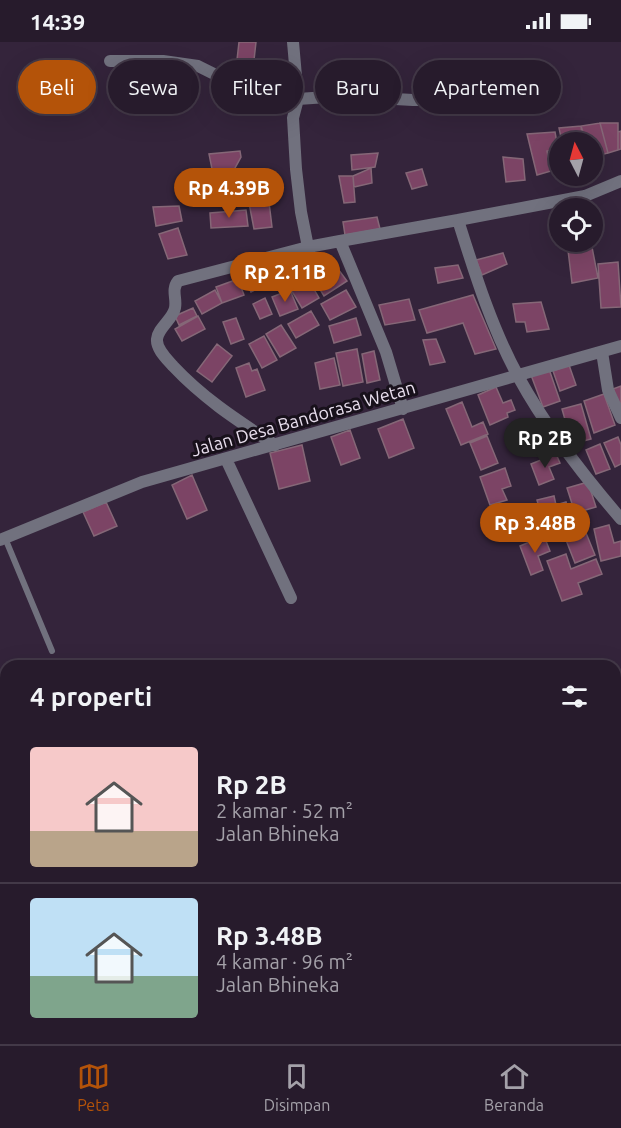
<!DOCTYPE html>
<html lang="id">
<head>
<meta charset="utf-8">
<style>
  body { margin:0; font-family:Ubuntu,sans-serif; background:#2f2434; color:#f1f3f6; height:100vh; display:flex; flex-direction:column; font-size:22px; white-space:nowrap }
  * { box-sizing:border-box; margin:0 }
  p { font-size:20px; color:#a4a1a9 }
  .icon { flex:none; width:33px; height:33px; fill:none; stroke:currentColor; stroke-width:2; stroke-linecap:round; stroke-linejoin:round }
  .map { position:relative; flex:1; overflow:hidden }
  .panel { position:absolute; left:0px; top:618px; width:621px; height:384px; display:flex; flex-direction:column; background:#271b2c; border-radius:18px 18px 0 0; box-shadow:0 6px 24px #0002,0 0 0 2px #433948 }
  .panel>* { flex:none }
  .top-card { position:absolute; left:18px; top:18px; width:585px; height:54px; display:flex; gap:12px }
  .needle { width:39px; rotate:354deg }
  .fabs { position:absolute; left:549px; top:90px; display:grid; gap:12px }
  .fabs a { display:grid; place-items:center; width:54px; height:54px; border-radius:50%; background:#271b2c; box-shadow:0 6px 24px #0002,0 0 0 2px #433948; font-size:30px }
  .price { position:absolute; translate:-50% -51px; padding:0 14px; border-radius:21px; background:#b45309; color:#fff; font-size:20px; line-height:39px; filter:drop-shadow(0 2px 3px #0008) }
  .price::after { content:''; position:absolute; left:50%; top:36px; width:18px; height:14px; margin-left:-9px; background:inherit; clip-path:polygon(0 0,100% 0,50% 100%) }
  .price.selected { background:#222; color:#fff }
  ul { padding:0; list-style:none }
  li { display:flex; align-items:center; gap:18px; height:150px; padding:0 30px }
  li+li { border-top:2px solid #433948 }
  li span { display:grid; place-items:center; flex:none; width:168px; height:120px; border-radius:6px; color:#555 }
  li>.icon { margin-inline-start:auto }
  span .icon { width:72px; height:72px; fill:#fffc; stroke-width:1 }
  li b { font-size:26px }
  h2 { display:flex; justify-content:space-between; align-items:center; height:72px; padding:0 30px; font-size:26px }
  .pill { padding:0 21px; border-radius:27px; background:#271b2c; box-shadow:0 6px 24px #0002,0 0 0 2px #433948; font-size:21px; line-height:54px }
  .pill.selected { background:#b45309; color:#fff }
  .status { display:flex; justify-content:space-between; align-items:center; height:42px; padding:0 30px; background:#271b2c; direction:ltr }
  .status svg { height:16px; fill:currentColor }
  .tab-bar { display:flex; justify-content:space-around; align-items:center; height:84px; border-top:2px solid #433948; background:#271b2c; font-size:16px; color:#a4a1a9 }
  .tab-bar a { display:grid; justify-items:center; gap:3px }
  .tab-bar .selected { color:#b45309 }
  .map>svg:first-child { display:block }
</style>
</head>
<body>
<div class="status"><b>14:39</b><svg viewBox="0 0 49 12"><path d="M0 12V9h3v3zM5 12V6h3v6zM10 12V3h3v9zM15 12V0h3v12zM26 1h20v11H26zM47 4h2v5h-2z"/></svg></div>
<div class="map">
<svg width="621" height="1002" viewBox="0 0 621 1002">
  <rect width="100%" height="100%" fill="#34243b"/>
  <path fill="#7c4465" stroke="#856777" stroke-width="1.5" d="M239,0H256L254,18H237Z
    M600,81L608,111L592,115V100H586L581,84Z
    M600,81H618V108L608,111Z
    M581,84L583,100H562L559,86Z
    M621,89V107L618,108V90Z
    M555,90L558,107L547,109L551,129L537,133L527,92Z
    M240,109L241,115L230,135L214,137L209,112Z
    M378,111L375,125L352,128L351,113Z
    M503,115L523,117L525,138L506,140Z
    M371,126L372,141L354,145L353,134Z
    M422,127L427,143L412,147L406,131Z
    M271,130L273,155L249,157L247,133Z
    M339,134H353L355,160L344,161Z
    M269,160L272,185L254,187L249,161Z
    M179,164L182,179L156,184L153,165Z
    M246,168L248,184L211,186L210,171Z
    M377,175L380,187L345,193L343,180Z
    M178,186L187,213L168,217L159,192Z
    M567,200H591L598,236L572,241Z
    M503,211L507,222L482,233L476,218Z
    M292,216L300,237L280,244L272,223Z
    M618,220L621,265L601,266L598,222Z
    M458,223L463,236L438,241L435,226Z
    M266,227L273,239L251,250L245,237Z
    M338,227L347,239L324,254L316,241Z
    M307,235L319,256L302,266L290,246Z
    M238,237L244,253L222,261L216,245Z
    M215,248L222,261L202,272L195,259Z
    M290,248L298,267L280,274L272,255Z
    M346,248L356,265L330,278L321,262Z
    M473,253L496,307L475,312L463,281L427,291L419,268Z
    M265,256L272,272L260,277L253,262Z
    M409,257L415,278L385,283L379,263Z
    M541,260L549,287L527,290L525,280H516L513,262Z
    M193,266L197,274L179,283L175,274Z
    M311,269L319,283L296,296L288,282Z
    M198,274L205,287L182,299L175,287Z
    M236,276L244,297L231,302L223,280Z
    M356,276L361,293L334,301L329,284Z
    M281,283L296,306L280,315L266,292Z
    M264,294L277,318L262,326L249,302Z
    M436,297L445,320L430,323L423,298Z
    M217,302L232,314L212,340L197,329Z
    M357,307L363,340L343,344L336,311Z
    M374,309L380,338L367,341L362,312Z
    M334,316L340,343L320,347L315,321Z
    M249,321L252,329L257,327L265,348L246,355L236,326Z
    M569,323L576,343L560,349L553,329Z
    M549,327L560,359L543,365L531,333Z
    M621,344V361L619,362L613,347Z
    M496,345L503,361L511,358L515,368L507,371L508,375L490,383L478,353Z
    M604,352L615,383L594,391L584,359Z
    M462,360L472,385L483,380L488,392L461,403L446,367Z
    M581,362L591,397L572,402L562,367Z
    M403,377L414,406L389,416L378,387Z
    M350,388L360,416L341,423L331,395Z
    M487,394L498,421L481,428L470,401Z
    M618,395L621,403V422L615,425L604,401Z
    M600,402L610,427L596,432L586,408Z
    M302,403L310,439L279,447L270,411Z
    M556,412L560,421L549,425L554,437L539,443L531,422Z
    M505,426L511,444L502,447L507,458L490,463L480,435Z
    M192,433L207,468L187,477L172,443Z
    M588,440L596,465L575,471L567,446Z
    M554,454L556,463L566,460L571,476L544,484L537,458Z
    M106,460L117,484L94,494L83,470Z
    M609,483L614,501L621,499V514L601,519L594,487Z
    M586,491L595,513L575,521L566,498Z
    M544,494L550,509L538,514L543,528L531,533L520,504Z
    M566,512L571,527L596,517L602,532L578,541L582,552L562,559L547,519Z
    M621,783V799L615,800V784Z"/>
  <g fill="none" stroke-linecap="round" stroke-linejoin="round">
    <path stroke="#71717e" stroke-width="6" d="M5,496L52,609"/>
    <path stroke="#71717e" stroke-width="12" d="M293,0L298,57L293,76L296,127L301,170L308,205L340,199
      M110,19H163L198,24L256,53L298,57L342,54L413,58H456
      M621,139L585,154L458,178C475,232 492,287 519,336C547,387 583,433 621,477
      M602,310L608,348L621,376
      M403,367L386,310L340,199L458,178
      M275,403C237,378 204,357 173,324C167,317 156,307 157,297C158,286 173,277 175,266C177,256 171,248 178,239L308,205
      M226,417L291,556
      M0,498L142,440L621,304
      M1,863L6,877
      M0,917L6,915
      M0,1001L50,996"/>
  </g>
  <g text-anchor="middle" dominant-baseline="central" stroke-width="6" stroke-linejoin="round" paint-order="stroke">
    <g font-size="18" fill="#e8deed" stroke="#18111b">
      <text transform="translate(303 376) rotate(-16)">Jalan Desa Bandorasa Wetan</text>
    </g>
  </g>
</svg>
<div class="fabs">
<a><svg class="needle" viewBox="-14 -14 28 28"><path d="M0-13l5 13h-10z" fill="#e53935"/><path d="M0 13l5-13h-10z" fill="#a4a1a9"/></svg></a>
<a><svg class="icon" aria-label="locate" viewBox="0 0 24 24"><circle cx="12" cy="12" r="6"/><path d="M12 2v4M12 18v4M2 12h4M18 12h4"/></svg></a>
</div>
<b class="price" style="left:229px;top:177px">Rp 4.39B</b>
<b class="price" style="left:285px;top:261px">Rp 2.11B</b>
<b class="price selected" style="left:545px;top:427px">Rp 2B</b>
<b class="price" style="left:535px;top:512px">Rp 3.48B</b>
<div class="top-card">
<a class="pill selected">Beli</a>
<a class="pill">Sewa</a>
<a class="pill">Filter</a>
<a class="pill">Baru</a>
<a class="pill">Apartemen</a>
</div>
<section class="panel">
<h2>4 properti<svg class="icon" aria-label="filters" viewBox="0 0 24 24"><path d="M4 7h16M4 17h16"/><circle cx="9" cy="7" r="2"/><circle cx="15" cy="17" r="2"/></svg></h2>
<ul>
<li><span style="background:linear-gradient(#f6c9c9 70%,#b9a48a 0)"><svg class="icon" aria-label="home" viewBox="0 0 24 24"><path d="M3 11l9-7 9 7M6 9v11h12V9"/></svg></span><div><b>Rp 2B</b><p>2 kamar · 52 m²</p><p>Jalan Bhineka</p></div></li>
<li><span style="background:linear-gradient(#bfe0f5 65%,#7fa58c 0)"><svg class="icon" aria-label="home" viewBox="0 0 24 24"><path d="M3 11l9-7 9 7M6 9v11h12V9"/></svg></span><div><b>Rp 3.48B</b><p>4 kamar · 96 m²</p><p>Jalan Bhineka</p></div></li>
</ul>
</section>
</div>
<nav class="tab-bar">
<a class="selected"><svg class="icon" aria-label="map" viewBox="0 0 24 24"><path d="M3 6l6-2 6 2 6-2v14l-6 2-6-2-6 2zM9 4v14M15 6v14"/></svg>Peta</a>
<a><svg class="icon" aria-label="saved" viewBox="0 0 24 24"><path d="M7 4h10v16l-5-4-5 4z"/></svg>Disimpan</a>
<a><svg class="icon" aria-label="home" viewBox="0 0 24 24"><path d="M3 11l9-7 9 7M6 9v11h12V9"/></svg>Beranda</a>
</nav>
</body>
</html>
